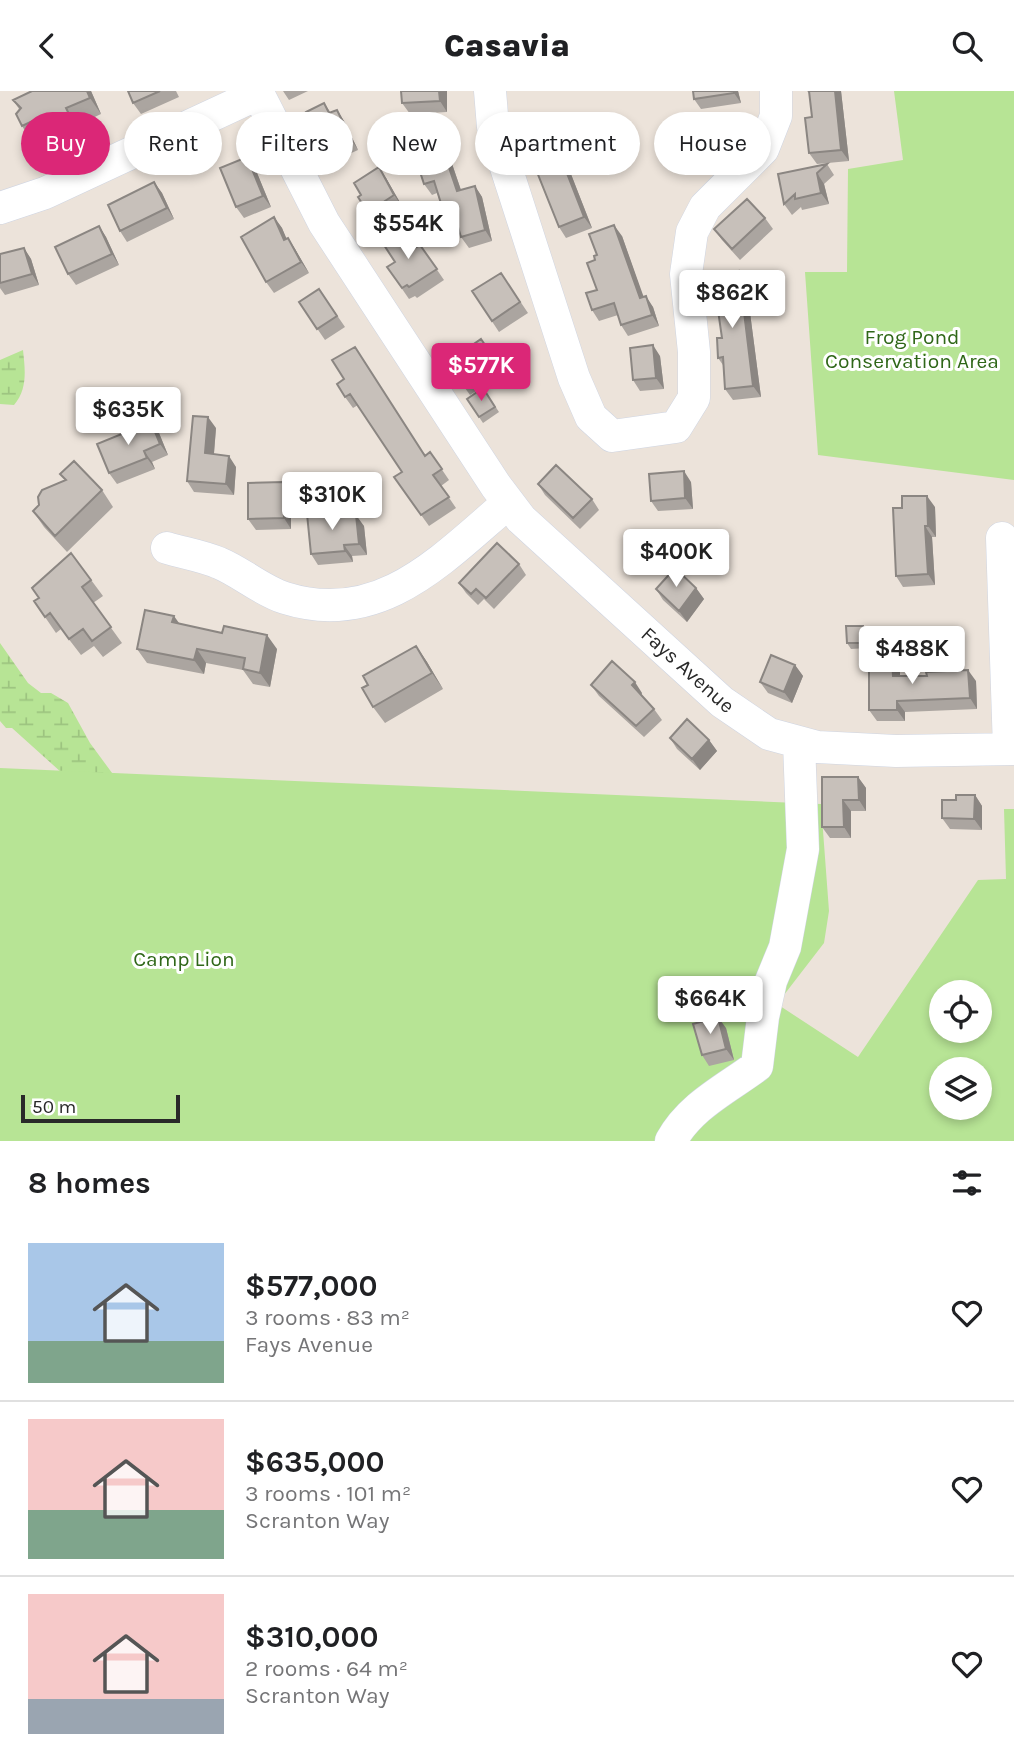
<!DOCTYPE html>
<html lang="en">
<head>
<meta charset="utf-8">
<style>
  body { margin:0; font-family:Karla,sans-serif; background:#f6f6f6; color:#202124; height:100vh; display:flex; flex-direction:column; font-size:26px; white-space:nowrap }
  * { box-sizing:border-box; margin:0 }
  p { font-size:23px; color:#757577 }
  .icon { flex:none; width:38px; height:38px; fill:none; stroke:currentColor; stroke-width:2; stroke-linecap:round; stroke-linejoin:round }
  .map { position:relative; height:1050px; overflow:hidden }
  .drawer { display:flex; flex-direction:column; background:#fff; flex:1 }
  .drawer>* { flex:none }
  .guide { position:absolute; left:21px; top:21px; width:973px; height:63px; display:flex; gap:14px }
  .fabs { position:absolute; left:929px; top:889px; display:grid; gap:14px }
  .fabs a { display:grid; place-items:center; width:63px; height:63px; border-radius:50%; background:#fff; box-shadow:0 4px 10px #0003; font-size:35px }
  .scale { position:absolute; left:21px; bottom:18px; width:159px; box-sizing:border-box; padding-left:7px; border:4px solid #292929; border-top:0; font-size:19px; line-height:24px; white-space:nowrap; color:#292929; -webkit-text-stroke:5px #fff; paint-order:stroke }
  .price { position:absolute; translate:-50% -60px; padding:0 16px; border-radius:7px; background:#fff; color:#222; font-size:23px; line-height:46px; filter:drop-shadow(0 2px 4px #0008) }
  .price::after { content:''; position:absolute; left:50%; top:42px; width:21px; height:16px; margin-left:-10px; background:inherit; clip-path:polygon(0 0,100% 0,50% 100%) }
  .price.on { background:#db2777; color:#fff }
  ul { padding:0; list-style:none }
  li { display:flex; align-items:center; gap:21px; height:175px; padding:0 28px }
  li+li { border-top:2px solid #e0e0e0 }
  li span { display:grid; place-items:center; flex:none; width:196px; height:140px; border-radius:0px; color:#555 }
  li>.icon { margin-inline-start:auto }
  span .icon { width:84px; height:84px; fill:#fffc; stroke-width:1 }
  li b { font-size:30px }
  h2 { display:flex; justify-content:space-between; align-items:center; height:84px; padding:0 28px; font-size:30px }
  .tag { padding:0 24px; border-radius:32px; background:#fff; box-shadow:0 4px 10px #0003; font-size:24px; line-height:63px }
  .tag.on { background:#db2777; color:#fff }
  header { display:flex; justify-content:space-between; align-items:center; height:91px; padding:0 28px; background:#fff; font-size:32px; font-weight:800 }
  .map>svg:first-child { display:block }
</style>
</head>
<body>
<header><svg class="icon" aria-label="back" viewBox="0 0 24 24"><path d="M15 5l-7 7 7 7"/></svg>Casavia<svg class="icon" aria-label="search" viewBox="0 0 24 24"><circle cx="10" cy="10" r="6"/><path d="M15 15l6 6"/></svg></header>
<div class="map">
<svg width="1014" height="1050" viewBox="0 0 1014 1050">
  <defs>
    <pattern id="wetland-marsh" width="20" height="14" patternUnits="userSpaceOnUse" patternTransform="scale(1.75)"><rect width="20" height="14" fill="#b7e495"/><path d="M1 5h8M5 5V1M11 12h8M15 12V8" fill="none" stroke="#9dc480"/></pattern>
  </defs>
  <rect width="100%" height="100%" fill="#ece3da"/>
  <path fill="url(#wetland-marsh)" d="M23,259C25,278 28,298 14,314L0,313V269Z
    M0,552L28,592L41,602H51L68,612L90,652L115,686L62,682L12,637H6L0,630Z"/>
  <path fill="#b7e495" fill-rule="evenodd" d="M894,0H1014V389L818,364L805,181H847L848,78L903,69Z
    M0,677L821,713L829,820L824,852L777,913L858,966L978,789L1006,788L1004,718H1014V1050H0ZM942,901H980V940H942ZM942,978H980V1017H942Z"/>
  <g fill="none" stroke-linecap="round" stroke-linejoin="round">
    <defs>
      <path id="minor" d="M257,0L324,132L496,395L521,428L722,611L769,643L817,656L896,660L1014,658
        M490,0L493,36L574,287L591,326L612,345L676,336L694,307V261L686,183L692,141L705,116L763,58L776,25V0
        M0,117L45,102L258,3
        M1002,447L1009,658
        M167,457C184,462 203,465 219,472C241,481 262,500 285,507C380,537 442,468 508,412
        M671,1050C690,1015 726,998 757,975L763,926L771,890L785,856L803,758L799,652"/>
    </defs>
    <use href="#minor" stroke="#cfd5e2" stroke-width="33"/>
    <use href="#minor" stroke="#fff" stroke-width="32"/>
  </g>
  <path fill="#aba5a0" d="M91,0L101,23L78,34L82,43L62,53L58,47L53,49L50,44L33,52L22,35L19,18L13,9Z
    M128,0H176L179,6L141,23L133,12Z
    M283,0H308L289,9Z
    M401,0H447V21L410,23L402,12Z
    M738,0L741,12L701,18L694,8Z
    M807,0H841L849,70L817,73L809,62L812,26L810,3Z
    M324,12L331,22L337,19L344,30L358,59L336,69L329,59L327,60L319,49Z
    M544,41L550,45L560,55L592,137L566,147L559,136Z
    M716,45L723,56L696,82L682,67L674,56L679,51L675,46Z
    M439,47L442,56L450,67L461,99L475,95L482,106L492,150L469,157L461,146L457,131L451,133L444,122L437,102L432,104L424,93Z
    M827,73L834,84L824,93L829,113L802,119L801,116L792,124L784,113Z
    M255,77L271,116L244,127L236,116Z
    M386,87L402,115L392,121L399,132L382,142L358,106Z
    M154,91L162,102L174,128L127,151L120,140Z
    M274,126L282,137L286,148L288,147L295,158L309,182L274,202L266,191Z
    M765,127L773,138L740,169L722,149L714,138Z
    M99,135L106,146L119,174L76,194L68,183Z
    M622,145L643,206L653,216L659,235L628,245L621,234L618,224L599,230L592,219L597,199L595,169L597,164Z
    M420,154L444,189L417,207L415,205L409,208L387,176Z
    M24,157L31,168L39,194L5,204L0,197V163Z
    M739,180L746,191L761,306L733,309L725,298L723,274L718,267L722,247L717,212L713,206Z
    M501,182L528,222L499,241L472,200Z
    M319,198L345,236L325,249L299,211Z
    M481,248L504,281L470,304L447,272Z
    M660,265L664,298L640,300L633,289Z
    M344,288L426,364L430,361L449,389L441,395L456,417L429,435L394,386L402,381L358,314L353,317L345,306Z
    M483,297L499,321L483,332L467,308Z
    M151,331L159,342L168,364L152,371L155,378L117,393L109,382Z
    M216,337L214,363L236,376L234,404L194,401L187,390Z
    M60,383L102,399L113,416L67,461L44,436L33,420L65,389Z
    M283,391L291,402V438L256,439L248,428Z
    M691,391L693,418L658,420L651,410Z
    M538,393L592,408L599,419L580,438L545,404Z
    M935,416L936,446H932L935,494L903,496L896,485Z
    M342,420L345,425L364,435L367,464L352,465L353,471L318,474L311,463Z
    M71,462L103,505L93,512L122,552L103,566L94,555L81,564L61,538L56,542L34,510L39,507Z
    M519,473L526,484L494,518L484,508L478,514L466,502L459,492Z
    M696,497L704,508L687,531L663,509L656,498Z
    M180,533L277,558L270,596L253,593L243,579L206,572L204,583L147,572L137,558Z
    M867,540V557L851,558L847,552Z
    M416,555L427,571L443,598L385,632L373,616L368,594Z
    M892,567L900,578V585L976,590L977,618L905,621V630H877L869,619Z
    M795,574L803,585L792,612L768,602L760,591Z
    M591,594L642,602L641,604L654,618L662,629L644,646L599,605Z
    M670,647L709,649L717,660L700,679L677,658Z
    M858,686L866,697V720H851V747H830L822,736Z
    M975,704L982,715V739L950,738L942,727L956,709Z
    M726,937L734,969L709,975L702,964Z"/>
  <path fill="#8b8682" d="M87,0H91L101,23L90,7Z
    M439,0H447V21L440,10Z
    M734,0H738L741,12L734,2Z
    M835,0H841L849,70L841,59Z
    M66,17L78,34L82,43L71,27Z
    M337,19L344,30L358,59L351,48Z
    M431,36L439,47L446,68L438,57Z
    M552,44L560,55L592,137L584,126Z
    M442,56L450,67L465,111L457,100Z
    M247,66L255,77L271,116L263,105Z
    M379,76L386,87L402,115L394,104Z
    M817,82L824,93L829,113L821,102Z
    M154,91L162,102L174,128L167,117Z
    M475,95L482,106L492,150L485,139Z
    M274,126L282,137L292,160L284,149Z
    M614,134L622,145L648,218L640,207Z
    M99,135L106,146L119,174L112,163Z
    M288,147L295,158L309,182L301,171Z
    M24,157L31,168L39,194L32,183Z
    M739,180L746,191L761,306L753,295Z
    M646,205L653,216L659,235L652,224Z
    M653,254L660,265L664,298L656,287Z
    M208,326L216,337L213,373L205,362Z
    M151,331L159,342L168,364L160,353Z
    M144,360L152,371L155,378L147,367Z
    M229,365L236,376L234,404L226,393Z
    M684,380L691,391L693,418L685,407Z
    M283,391L291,402V438L284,427Z
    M927,405L935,416L936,446L928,435Z
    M356,424L364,435L367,464L359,453Z
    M925,435L932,446L935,494L928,483Z
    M344,454L352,465L353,471L345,460Z
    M696,497L704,508L687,531L679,520Z
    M174,525L184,539L172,531Z
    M863,535L867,540V557L863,552Z
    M267,544L277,558L270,596L260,582Z
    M416,555L427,571L443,598L432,582Z
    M197,558L206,572L204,583L194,569Z
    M892,567L900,578V596L893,585Z
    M795,574L803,585L792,612L784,601Z
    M968,579L976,590L977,618L970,607Z
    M635,591L642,602L640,605L632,594Z
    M897,610L905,621V630L897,619Z
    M709,649L717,660L700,679L692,668Z
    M858,686L866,697V720L859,709Z
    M975,704L982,715V739L974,728Z
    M843,709L851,720V747L844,736Z
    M718,926L726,937L734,969L726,958Z"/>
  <path fill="#c7c0ba" stroke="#8b8682" stroke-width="2" d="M32,0H87L90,7L66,17L71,27L51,37L48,30L42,32L39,27L22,35L16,23L21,17L13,9Z
    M128,0H160L133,12Z
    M401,0H439L440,10L402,12Z
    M693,0H734V2L694,8Z
    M809,0H835L841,59L809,62L805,27L812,26Z
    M324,12L329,22L337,19L351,48L329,58L323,47L319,49L306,21Z
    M697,25L716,45L688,71L674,56L680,51L675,46Z
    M431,36L438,57L442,56L457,100L475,95L485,139L461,146L453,119L444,122L434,90L424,93L408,44Z
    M542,38L543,41L547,40L549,45L552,44L584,126L559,136L523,46Z
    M247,66L263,105L236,116L220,77Z
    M827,73L817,82L821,102L795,108V103L784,113L778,83Z
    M379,76L394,104L385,110L392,121L374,131L358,106L361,104L354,92Z
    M154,91L167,117L120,140L108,114Z
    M747,108L765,127L732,158L714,138Z
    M274,126L284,149L288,147L301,171L266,191L241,146Z
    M614,134L640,207L646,205L652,224L621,234L614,212L592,219L586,202L597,199L587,172L595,169L594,165L597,164L589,143Z
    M99,135L112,163L68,183L55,156Z
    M404,141L415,157L420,154L437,178L409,196L407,194L402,197L387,176L395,171L384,154Z
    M24,157L32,183L0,192V163Z
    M739,180L753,295L725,298L723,266L718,267L717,247H722L716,205L713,206L710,184Z
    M501,182L520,211L492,230L472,200Z
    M319,198L337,225L317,238L299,211Z
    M481,248L496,270L463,293L447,272Z
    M653,254L656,287L633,289L630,257Z
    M355,256L425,365L430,361L442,378L433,384L449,406L421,424L394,386L402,381L350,303L345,306L337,293L344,288L332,269Z
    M483,297L495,316L479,326L467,308Z
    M193,325L208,326L205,362L229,365L226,393L187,390Z
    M151,331L160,353L144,360L147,367L109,382L97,353Z
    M74,370L102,399L55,445L33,420L39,414L38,406L42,399L66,389L60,383Z
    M556,374L592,408L573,427L538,393Z
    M684,380L685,407L651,410L649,383Z
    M283,391L284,427L248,428V392Z
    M902,405H927L928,435H925L928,483L896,485L893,417H902Z
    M342,420V425L356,424L359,453L344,454L345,460L311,463L307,423Z
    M497,452L519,473L486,507L476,498L471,503L459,492Z
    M71,462L91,489L82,496L111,536L92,550L83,538L69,548L50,522L45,526L34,510L39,507L32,497Z
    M675,477L696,497L679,520L656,498Z
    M145,519L174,525L172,531L222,542L224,535L267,544L260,582L243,578L245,567L197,558L194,569L137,558Z
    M846,535H863V552H847Z
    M416,555L432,582L373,616L362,597L368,594L363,585Z
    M771,564L795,574L784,601L760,591Z
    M869,567H892L893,585H927L926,581L968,579L970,607L897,610V619H869Z
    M612,570L635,591L632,594L654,618L636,635L591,594Z
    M687,628L709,649L692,668L670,647Z
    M822,686H858L859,709H843L844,736H822Z
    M956,704H975L974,728L942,727V709H956Z
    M718,926L726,958L702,964L693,933Z"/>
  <g text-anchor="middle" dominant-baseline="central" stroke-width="6" stroke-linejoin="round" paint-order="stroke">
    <g font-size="21" fill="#2f6718" stroke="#fff">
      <text x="912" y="246">Frog Pond<tspan x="912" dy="24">Conservation Area</tspan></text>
      <text x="184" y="868">Camp Lion</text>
    </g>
    <g font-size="21" fill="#292929" stroke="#fff">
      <text transform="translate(688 579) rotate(42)">Fays Avenue</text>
    </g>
  </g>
</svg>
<div class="fabs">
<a><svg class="icon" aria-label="locate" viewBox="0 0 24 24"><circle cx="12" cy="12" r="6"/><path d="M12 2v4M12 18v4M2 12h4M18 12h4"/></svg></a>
<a><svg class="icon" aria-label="layers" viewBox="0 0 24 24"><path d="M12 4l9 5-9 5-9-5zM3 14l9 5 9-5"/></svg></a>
</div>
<div class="scale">50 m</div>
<b class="price" style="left:408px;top:170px">$554K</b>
<b class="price" style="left:732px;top:239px">$862K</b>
<b class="price on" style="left:481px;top:312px">$577K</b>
<b class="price" style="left:128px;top:356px">$635K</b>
<b class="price" style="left:332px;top:441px">$310K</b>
<b class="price" style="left:676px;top:498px">$400K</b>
<b class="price" style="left:912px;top:595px">$488K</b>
<b class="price" style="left:710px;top:945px">$664K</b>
<div class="guide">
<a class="tag on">Buy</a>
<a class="tag">Rent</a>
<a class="tag">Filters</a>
<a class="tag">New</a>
<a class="tag">Apartment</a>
<a class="tag">House</a>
</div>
</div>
<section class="drawer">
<h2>8 homes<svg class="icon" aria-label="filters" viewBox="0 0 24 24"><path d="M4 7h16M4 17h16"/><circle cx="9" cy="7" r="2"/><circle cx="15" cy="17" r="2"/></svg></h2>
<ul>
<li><span style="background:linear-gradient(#a9c7e8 70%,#7fa58c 0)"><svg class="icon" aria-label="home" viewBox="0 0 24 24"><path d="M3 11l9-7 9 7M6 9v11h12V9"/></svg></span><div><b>$577,000</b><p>3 rooms · 83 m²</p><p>Fays Avenue</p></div><svg class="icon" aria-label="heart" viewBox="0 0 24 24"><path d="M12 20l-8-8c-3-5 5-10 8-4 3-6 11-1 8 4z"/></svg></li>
<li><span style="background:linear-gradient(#f6c9c9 65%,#7fa58c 0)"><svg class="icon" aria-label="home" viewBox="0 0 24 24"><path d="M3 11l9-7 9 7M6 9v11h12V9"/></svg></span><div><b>$635,000</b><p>3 rooms · 101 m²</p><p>Scranton Way</p></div><svg class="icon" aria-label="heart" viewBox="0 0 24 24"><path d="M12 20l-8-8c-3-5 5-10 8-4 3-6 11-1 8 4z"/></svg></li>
<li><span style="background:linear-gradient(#f6c9c9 75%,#9aa5b1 0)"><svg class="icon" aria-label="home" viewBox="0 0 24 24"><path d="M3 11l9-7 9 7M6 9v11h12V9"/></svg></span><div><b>$310,000</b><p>2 rooms · 64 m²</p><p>Scranton Way</p></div><svg class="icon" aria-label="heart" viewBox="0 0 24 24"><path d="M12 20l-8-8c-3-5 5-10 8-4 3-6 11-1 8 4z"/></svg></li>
</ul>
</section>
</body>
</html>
